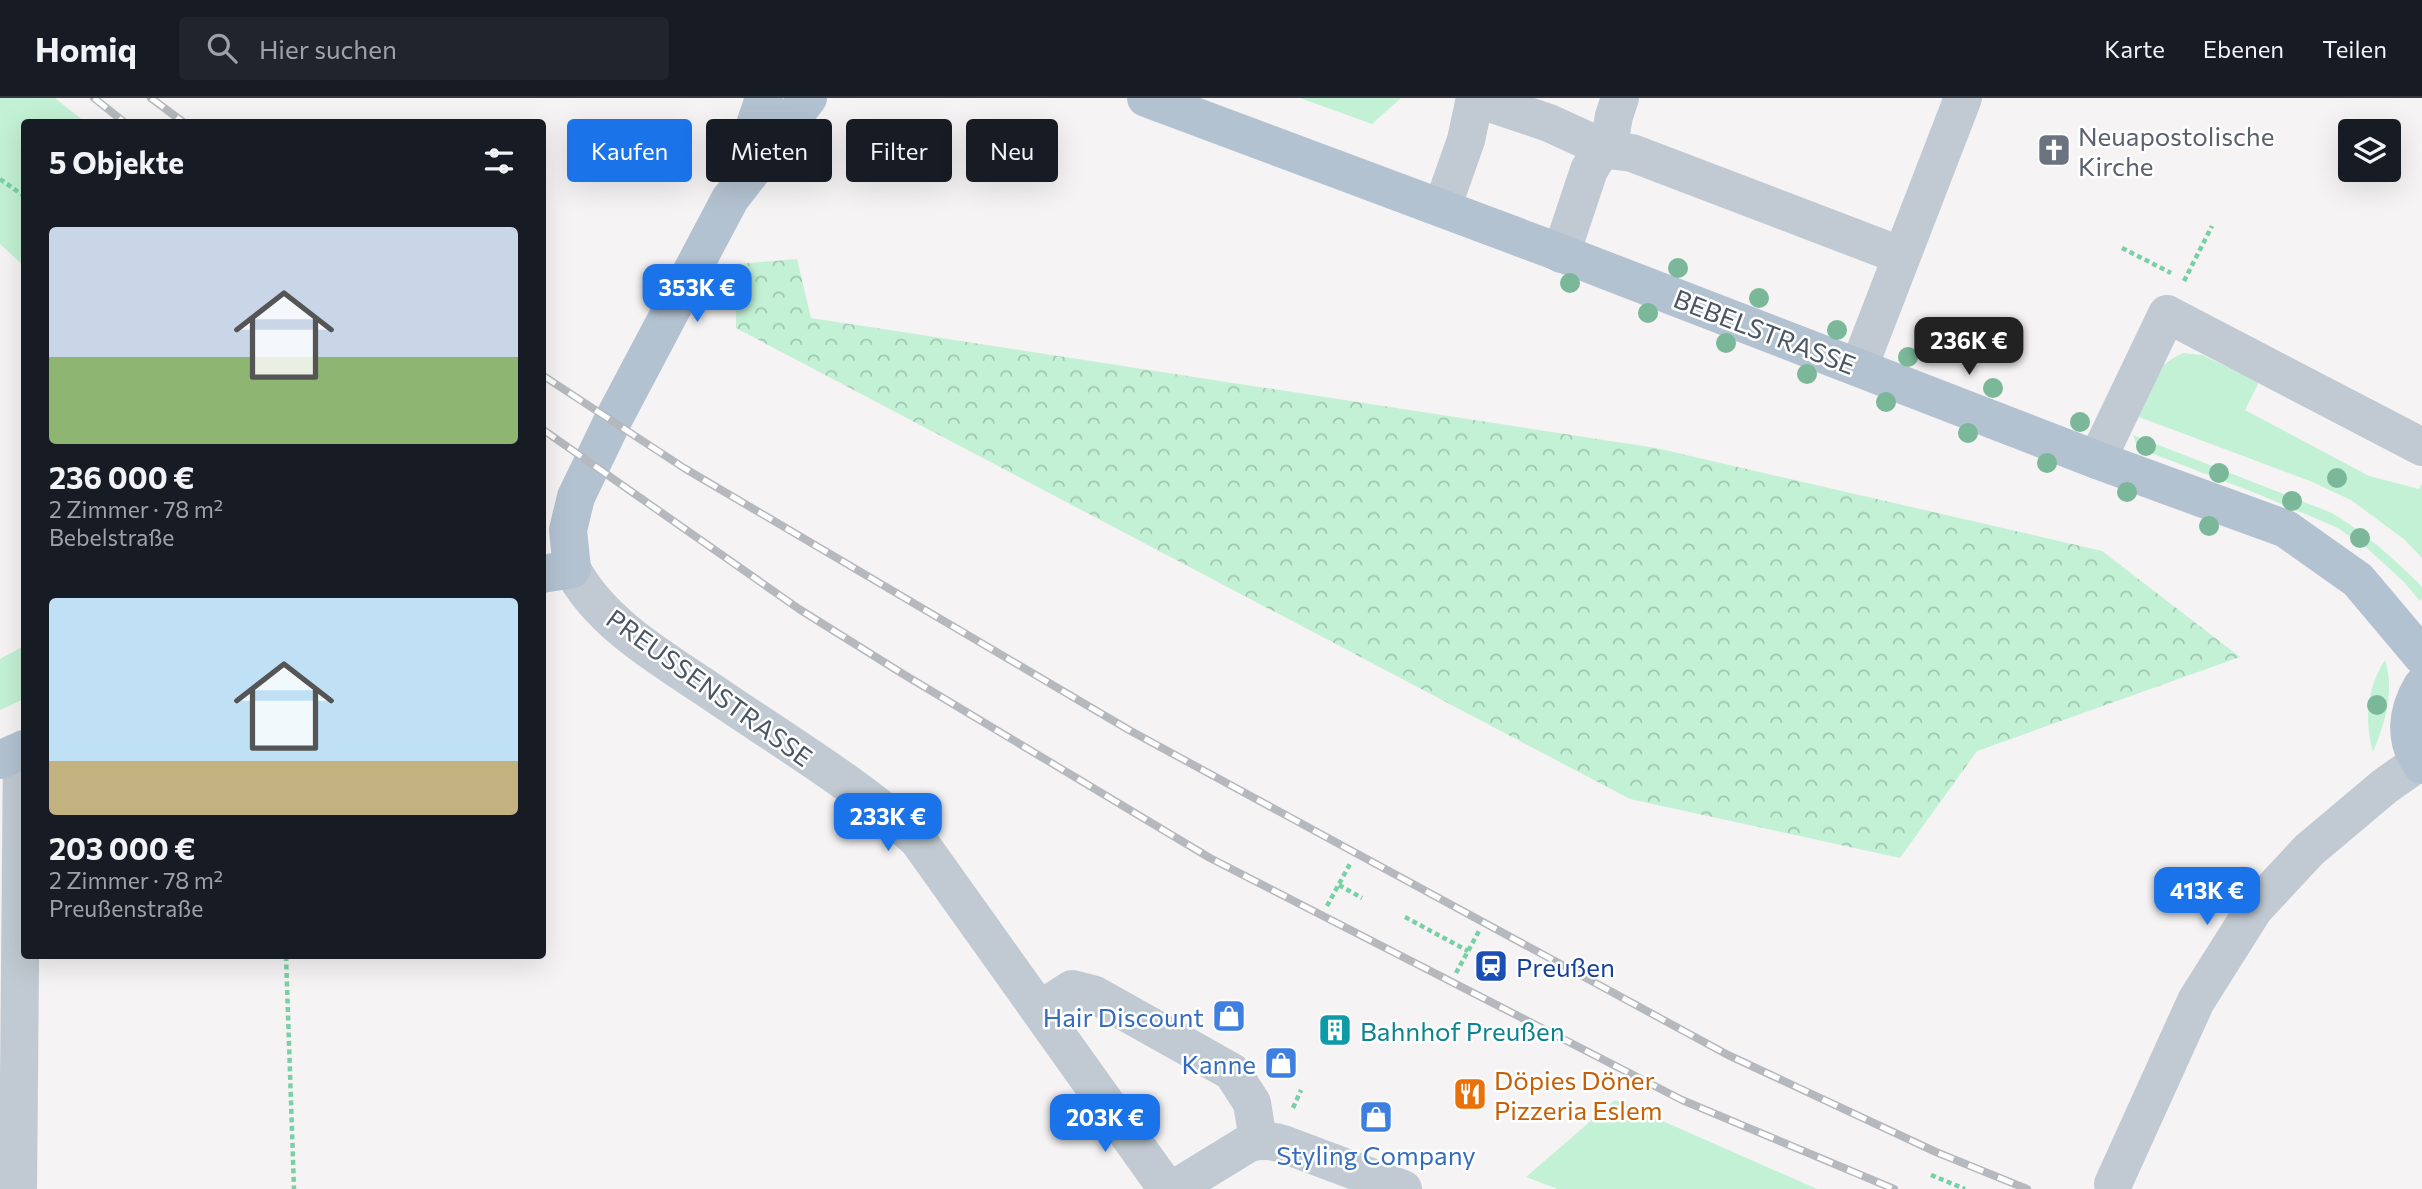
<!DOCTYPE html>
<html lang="de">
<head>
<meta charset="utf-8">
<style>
  body { margin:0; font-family:Commissioner,sans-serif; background:#20242c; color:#f1f3f6; height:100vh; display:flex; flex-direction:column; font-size:26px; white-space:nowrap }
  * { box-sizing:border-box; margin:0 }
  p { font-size:23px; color:#9ea1a6 }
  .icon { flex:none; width:38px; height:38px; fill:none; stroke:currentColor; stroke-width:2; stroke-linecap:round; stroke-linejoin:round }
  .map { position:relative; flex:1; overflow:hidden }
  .details { position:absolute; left:21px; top:21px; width:525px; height:840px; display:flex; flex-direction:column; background:#171b24; border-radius:7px; box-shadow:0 7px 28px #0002 }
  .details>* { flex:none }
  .top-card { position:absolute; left:567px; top:21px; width:665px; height:63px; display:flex; gap:14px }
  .fabs { position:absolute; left:2338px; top:21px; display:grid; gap:14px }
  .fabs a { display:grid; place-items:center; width:63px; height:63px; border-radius:7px; background:#171b24; box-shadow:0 7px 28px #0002; font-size:35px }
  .price { position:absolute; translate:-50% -60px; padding:0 16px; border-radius:14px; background:#1a73e8; color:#fff; font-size:23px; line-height:46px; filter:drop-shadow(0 2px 4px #0008) }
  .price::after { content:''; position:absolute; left:50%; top:42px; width:21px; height:16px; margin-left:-10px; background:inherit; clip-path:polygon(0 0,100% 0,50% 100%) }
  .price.current { background:#222; color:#fff }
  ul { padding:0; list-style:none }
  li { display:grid; align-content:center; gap:14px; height:371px; padding:0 28px }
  li span { display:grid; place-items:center; height:217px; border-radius:7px; color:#555 }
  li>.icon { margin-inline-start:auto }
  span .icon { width:126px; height:126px; fill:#fffc; stroke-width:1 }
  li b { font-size:30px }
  h2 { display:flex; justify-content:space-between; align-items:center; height:84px; padding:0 28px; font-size:30px }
  .tag { padding:0 24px; border-radius:7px; background:#171b24; box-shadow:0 7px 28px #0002; font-size:24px; line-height:63px }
  .tag.current { background:#1a73e8; color:#fff }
  header { display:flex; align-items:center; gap:42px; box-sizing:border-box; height:98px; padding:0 35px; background:#171b24; border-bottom:2px solid #363941 }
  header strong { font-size:33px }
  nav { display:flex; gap:38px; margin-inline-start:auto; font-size:24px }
  .search { width:490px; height:63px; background:#20242c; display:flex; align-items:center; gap:18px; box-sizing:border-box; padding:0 24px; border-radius:7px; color:#9ea1a6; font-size:26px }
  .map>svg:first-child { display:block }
</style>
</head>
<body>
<header>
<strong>Homiq</strong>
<div class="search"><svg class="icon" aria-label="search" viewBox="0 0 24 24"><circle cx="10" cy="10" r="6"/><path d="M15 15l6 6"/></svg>Hier suchen</div>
<nav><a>Karte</a><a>Ebenen</a><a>Teilen</a></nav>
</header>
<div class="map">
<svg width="2422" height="1091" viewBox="0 0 2422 1091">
  <defs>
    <pattern id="forest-crowns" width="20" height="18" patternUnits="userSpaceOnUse" patternTransform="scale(1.75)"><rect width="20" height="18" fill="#c3f1d5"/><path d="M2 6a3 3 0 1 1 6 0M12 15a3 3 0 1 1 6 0" fill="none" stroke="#a0c6b0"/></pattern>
  </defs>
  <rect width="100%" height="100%" fill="#f5f3f3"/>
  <path fill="#c3f1d5" d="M0,0H55L85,24H24V168L0,146Z
    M1300,0H1401L1372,26Z
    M2183,255L2202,257L2259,284L2245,312L2369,378L2419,391L2422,386V460L2405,442L2351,402L2310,383L2139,319C2151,289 2151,269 2183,255Z
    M2133,337L2332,415C2366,436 2394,460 2422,489V501L2420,503L2404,484L2368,451L2338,430L2258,396L2138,350Z
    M24,548V601L0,612V561Z
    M2385,562C2395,593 2385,625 2373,654C2364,623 2367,589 2385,562Z
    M1615,1002L1817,1091H1558L1526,1079Z"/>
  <path fill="url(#forest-crowns)" d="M797,161L811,220L1656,350L2102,453L2240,559L1977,653L1900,760L1630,701L736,230L737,166Z"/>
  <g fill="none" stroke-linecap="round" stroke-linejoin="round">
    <path stroke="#7ad0a6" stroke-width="4.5" stroke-dasharray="5 3.5" stroke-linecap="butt" d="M0,81L24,98
      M2122,150L2171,175
      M2184,183L2212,128
      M1339,787L1362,800
      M1327,808L1351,764
      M1405,819L1468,853
      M286,858L294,1091
      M1456,875L1479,833
      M1293,1010L1301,992
      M1931,1077L1965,1091"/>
    <path stroke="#c1cad2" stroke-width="38" d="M1475,0L1549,25L1608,52L1614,18L1620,0
      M1442,110L1466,42L1475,0
      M1561,156L1589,72L1600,54L1608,52L1632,55L1902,158
      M1859,269L1963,0
      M2097,362L2167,216L2422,349
      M572,471C600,524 658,558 706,590C777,639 854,684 918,742L1167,1091
      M1040,912L1072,891L1095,897L1232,974L1252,1005L1258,1042
      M2113,1086L2196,903L2254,811L2309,752L2385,688L2419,664
      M18,1091L22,652
      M1174,1091L1249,1045C1261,1042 1271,1042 1283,1046L1403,1091"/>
    <path stroke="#b3c2d1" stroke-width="38" d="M1146,0L1545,149L2097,362L2286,431L2358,482L2422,558
      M740,72L764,0
      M542,476L572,471L568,432L576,399L612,324L730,101L808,0
      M2422,588C2407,613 2403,642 2422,667
      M0,662L24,651"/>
    <defs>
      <path id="rail" d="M94,0L124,24
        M151,0L183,24
        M542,277L684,370L1129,632L1728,957L1936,1054L2027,1091
        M542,331L799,511L903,576L1210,760L1682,1002L1894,1091"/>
    </defs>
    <use href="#rail" stroke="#b5b8bd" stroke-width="8"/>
    <use href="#rail" stroke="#fff" stroke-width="5" stroke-dasharray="16" stroke-linecap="butt"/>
  </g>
  <g fill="#7bb799">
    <circle cx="1678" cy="170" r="10"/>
    <circle cx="1570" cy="185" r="10"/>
    <circle cx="1759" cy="200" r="10"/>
    <circle cx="1648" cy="215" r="10"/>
    <circle cx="1837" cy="232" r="10"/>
    <circle cx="1726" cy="245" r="10"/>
    <circle cx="1908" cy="259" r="10"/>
    <circle cx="1807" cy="276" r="10"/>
    <circle cx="1993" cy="290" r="10"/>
    <circle cx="1886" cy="304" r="10"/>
    <circle cx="2080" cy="324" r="10"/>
    <circle cx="1968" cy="335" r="10"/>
    <circle cx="2146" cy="348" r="10"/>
    <circle cx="2047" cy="365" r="10"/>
    <circle cx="2219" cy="375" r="10"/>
    <circle cx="2337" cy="380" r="10"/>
    <circle cx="2127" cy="394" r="10"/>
    <circle cx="2292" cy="403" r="10"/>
    <circle cx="2209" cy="428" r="10"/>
    <circle cx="2360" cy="440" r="10"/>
    <circle cx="2377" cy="607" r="10"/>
  </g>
  <defs>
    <symbol id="church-square" viewBox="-11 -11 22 22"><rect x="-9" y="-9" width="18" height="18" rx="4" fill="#6b7280" stroke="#fff"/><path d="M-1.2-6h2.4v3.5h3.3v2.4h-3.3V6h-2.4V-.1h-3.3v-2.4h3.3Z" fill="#fff"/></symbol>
    <symbol id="station-square" viewBox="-11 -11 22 22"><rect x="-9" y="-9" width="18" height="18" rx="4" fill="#1a4fb4" stroke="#fff"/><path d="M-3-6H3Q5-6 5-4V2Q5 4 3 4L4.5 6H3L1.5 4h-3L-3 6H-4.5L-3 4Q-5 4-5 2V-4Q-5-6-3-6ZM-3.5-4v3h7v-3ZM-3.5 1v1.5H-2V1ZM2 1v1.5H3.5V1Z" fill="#fff"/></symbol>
    <symbol id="shop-square" viewBox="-11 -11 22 22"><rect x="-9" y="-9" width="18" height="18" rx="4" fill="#3f7fe0" stroke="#fff"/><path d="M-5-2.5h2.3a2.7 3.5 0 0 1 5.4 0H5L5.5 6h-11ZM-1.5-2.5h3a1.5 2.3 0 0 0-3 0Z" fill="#fff"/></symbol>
    <symbol id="building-square" viewBox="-11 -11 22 22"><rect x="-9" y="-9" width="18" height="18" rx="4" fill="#0f9aa8" stroke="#fff"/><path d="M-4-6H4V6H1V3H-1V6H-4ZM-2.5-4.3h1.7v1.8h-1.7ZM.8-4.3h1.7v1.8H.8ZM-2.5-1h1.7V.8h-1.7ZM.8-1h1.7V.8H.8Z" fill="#fff"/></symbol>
    <symbol id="restaurant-square" viewBox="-11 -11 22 22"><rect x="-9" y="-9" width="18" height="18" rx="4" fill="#e8710a" stroke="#fff"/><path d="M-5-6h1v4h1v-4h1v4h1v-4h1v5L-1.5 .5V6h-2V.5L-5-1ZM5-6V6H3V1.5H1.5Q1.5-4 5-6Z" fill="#fff"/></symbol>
  </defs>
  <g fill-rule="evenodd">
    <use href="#church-square" x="2035" y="33" width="38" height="38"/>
    <use href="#station-square" x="1472" y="849" width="38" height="38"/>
    <use href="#shop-square" x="1210" y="899" width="38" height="38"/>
    <use href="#building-square" x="1316" y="913" width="38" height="38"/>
    <use href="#shop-square" x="1262" y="946" width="38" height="38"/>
    <use href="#restaurant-square" x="1451" y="977" width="38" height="38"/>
    <use href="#shop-square" x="1357" y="1000" width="38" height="38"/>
  </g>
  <g text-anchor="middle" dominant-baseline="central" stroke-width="5" stroke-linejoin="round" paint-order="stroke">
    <g font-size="26" fill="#5b616d" stroke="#fff" text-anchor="start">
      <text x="2078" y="37">Neuapostolische<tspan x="2078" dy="30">Kirche</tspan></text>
    </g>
    <g font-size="26" fill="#4a5661" stroke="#fff">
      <text transform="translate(1765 233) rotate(21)">BEBELSTRASSE</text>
      <text transform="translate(710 589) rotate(36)">PREUSSENSTRASSE</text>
    </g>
    <g font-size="26" fill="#164399" stroke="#fff" text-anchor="start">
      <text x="1516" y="868">Preußen</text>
    </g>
    <g font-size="26" fill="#366cbe" stroke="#fff" text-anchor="end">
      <text x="1204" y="918">Hair Discount</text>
      <text x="1256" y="965">Kanne</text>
      <text x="1376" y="1056" text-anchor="middle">Styling Company</text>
    </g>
    <g font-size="26" fill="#0d838f" stroke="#fff" text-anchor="start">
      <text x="1360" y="932">Bahnhof Preußen</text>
    </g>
    <g font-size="26" fill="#c56008" stroke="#fff" text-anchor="start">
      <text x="1494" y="981">Döpies Döner<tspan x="1494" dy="30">Pizzeria Eslem</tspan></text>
    </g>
  </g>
</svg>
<div class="fabs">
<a><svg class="icon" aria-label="layers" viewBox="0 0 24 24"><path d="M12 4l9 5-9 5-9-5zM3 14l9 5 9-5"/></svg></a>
</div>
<b class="price" style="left:697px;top:226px">353K €</b>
<b class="price current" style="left:1969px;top:279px">236K €</b>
<b class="price" style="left:888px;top:755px">233K €</b>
<b class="price" style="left:2207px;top:829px">413K €</b>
<b class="price" style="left:1105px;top:1056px">203K €</b>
<div class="top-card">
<a class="tag current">Kaufen</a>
<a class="tag">Mieten</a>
<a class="tag">Filter</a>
<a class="tag">Neu</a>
</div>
<section class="details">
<h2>5 Objekte<svg class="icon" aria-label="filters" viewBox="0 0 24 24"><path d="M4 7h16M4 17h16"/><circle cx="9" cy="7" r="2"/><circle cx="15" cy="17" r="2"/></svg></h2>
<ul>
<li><span style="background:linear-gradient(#c9d6e8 60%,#8fb573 0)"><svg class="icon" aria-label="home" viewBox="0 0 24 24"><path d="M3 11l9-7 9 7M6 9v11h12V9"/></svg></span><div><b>236 000 €</b><p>2 Zimmer · 78 m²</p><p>Bebelstraße</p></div></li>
<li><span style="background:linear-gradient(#bfe0f5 75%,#c2b280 0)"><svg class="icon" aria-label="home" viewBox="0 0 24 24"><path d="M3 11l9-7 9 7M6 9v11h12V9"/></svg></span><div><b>203 000 €</b><p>2 Zimmer · 78 m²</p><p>Preußenstraße</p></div></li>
</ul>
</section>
</div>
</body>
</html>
